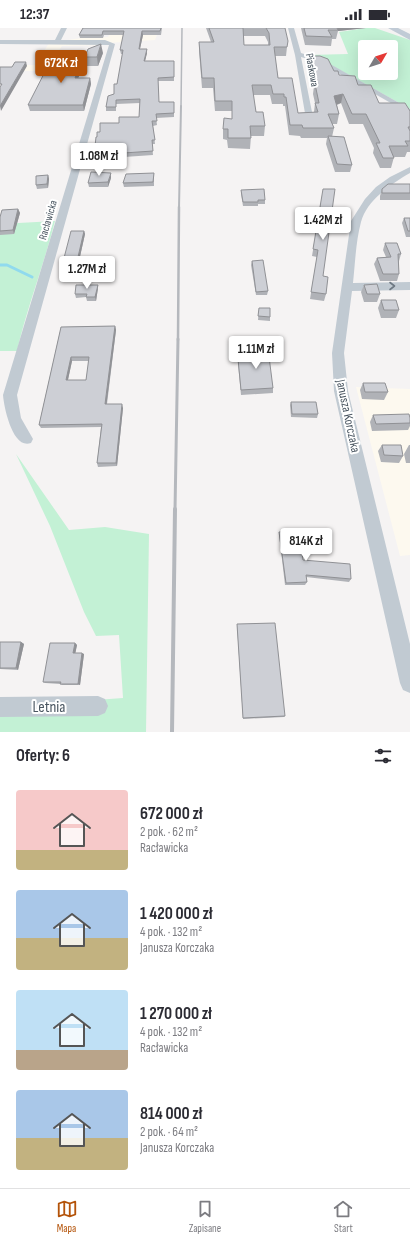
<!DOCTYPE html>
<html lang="pl">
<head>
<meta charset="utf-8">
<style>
  body { margin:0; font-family:"Sofia Sans Condensed",sans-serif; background:#f7f7f7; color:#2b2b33; height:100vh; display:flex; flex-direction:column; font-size:15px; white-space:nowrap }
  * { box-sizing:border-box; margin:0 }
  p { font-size:13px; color:#7c7c81 }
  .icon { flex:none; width:22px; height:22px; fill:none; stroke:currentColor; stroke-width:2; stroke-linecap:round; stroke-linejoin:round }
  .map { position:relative; height:704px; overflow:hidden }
  .sheet { display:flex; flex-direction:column; background:#fff; flex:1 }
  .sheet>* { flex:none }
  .needle { width:26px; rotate:51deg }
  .tools { position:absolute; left:358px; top:12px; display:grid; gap:8px }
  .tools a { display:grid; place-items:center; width:40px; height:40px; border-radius:4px; background:#fff; box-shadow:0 4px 16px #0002; font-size:20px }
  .price { position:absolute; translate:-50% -34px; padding:0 9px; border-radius:4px; background:#fff; color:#222; font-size:13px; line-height:26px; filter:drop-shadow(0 1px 2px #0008) }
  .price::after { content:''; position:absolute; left:50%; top:24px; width:12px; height:9px; margin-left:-6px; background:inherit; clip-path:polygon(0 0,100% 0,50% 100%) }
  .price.active { background:#b45309; color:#fff }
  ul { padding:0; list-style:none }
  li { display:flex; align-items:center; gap:12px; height:100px; padding:0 16px }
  li span { display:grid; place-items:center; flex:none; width:112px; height:80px; border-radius:4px; color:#555 }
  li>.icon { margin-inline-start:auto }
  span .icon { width:48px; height:48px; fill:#fffc; stroke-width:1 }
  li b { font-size:17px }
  h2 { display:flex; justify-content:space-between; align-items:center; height:48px; padding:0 16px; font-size:17px }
  .status { display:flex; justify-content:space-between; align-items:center; height:28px; padding:0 20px; background:#fff; direction:ltr }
  .status svg { height:11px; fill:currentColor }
  .menu { display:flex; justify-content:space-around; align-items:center; height:56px; border-top:1px solid #e1e1e2; background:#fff; font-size:11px; color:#7c7c81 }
  .menu a { display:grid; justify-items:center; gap:2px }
  .menu .active { color:#b45309 }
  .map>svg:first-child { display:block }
</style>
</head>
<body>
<div class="status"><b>12:37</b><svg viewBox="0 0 49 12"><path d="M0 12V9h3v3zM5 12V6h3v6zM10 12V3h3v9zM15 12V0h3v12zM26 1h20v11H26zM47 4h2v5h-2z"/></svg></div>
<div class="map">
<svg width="410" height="704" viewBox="0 0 410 704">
  <rect width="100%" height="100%" fill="#f5f3f3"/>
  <path fill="#fdf9ef" d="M109,7H157L155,12L107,15L106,17L62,18L58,24H54L48,35H53L50,43H13L17,37H36L49,15L81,10L108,9Z
    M356,359L410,361V527L400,528Z"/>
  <path fill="#c3f1d5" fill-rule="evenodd" d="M366,0H375L410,12V81L322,32L308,27L348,26L339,4ZM365,19H391V45H365Z
    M55,193C44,237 27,279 17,323H0V196Z
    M16,426L69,502L105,499L149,506L146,704H0V679L123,670L119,607L96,608L84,584L50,498Z"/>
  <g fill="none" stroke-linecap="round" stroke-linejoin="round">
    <path stroke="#90daee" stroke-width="3" d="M0,237H7L32,249"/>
    <path fill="#c1cad2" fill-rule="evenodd" d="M61,0H67L61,12H105L115,16L17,367L21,390L33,411L31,415C13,422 4,380 3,367L109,17L0,16V12H55Z
      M288,0H294L301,25L323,32L410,81V86L319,34L301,29L313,89L309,91H306L295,27Z
      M410,139V145C391,156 367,172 361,194C356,212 355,236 353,255L410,254V262L352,263L344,325L348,363L410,616V665L403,662L400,655L334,363L332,325L351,193L365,171L376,159L390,149Z
      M98,668L105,671L108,678L105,685L98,688L0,689V669Z"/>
    <path fill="#c1cbd6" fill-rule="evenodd" d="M388,0H398L410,6V12Z"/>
    <path stroke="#b5b8bd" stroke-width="1.5" d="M181,79L182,0"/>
    <path stroke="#b5b8bd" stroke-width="2" d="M179,180L181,78"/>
    <path stroke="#b5b8bd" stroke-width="2.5" d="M178,312L179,179"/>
    <path stroke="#b5b8bd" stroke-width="3" d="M175,482L178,311"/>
    <path stroke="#b5b8bd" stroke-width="4" d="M172,704L175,481"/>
  </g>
  <path fill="#b0b2b7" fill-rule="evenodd" d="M83,0H162L161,7H143L140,21L147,25L145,33H174V53H158L159,74H174V89L156,90L157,97L153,98L155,116H152L153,127L95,131L94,127L97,109L100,104L119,95L139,89L140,75L116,76V83H106V79L114,66L117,56L123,26H121L120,22L124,7H104L103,10H80L79,7Z
    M206,0H285L287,19L286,28H275L278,50L298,85L314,84L315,75L313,66L314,58L310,37L311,28L339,47L358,57L379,75L410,83V124H407L405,129H394L391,140H380L373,125L374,120L363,96H349L341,75L337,77L339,86L337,96H332L334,100L332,109L352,137L350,144H335L326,116L327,110H301L300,108L289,107L285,78H283V76H272L270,67H253L256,84L265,98L264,108H251L250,121L228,120L227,112L223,111V101L232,91V83H215L213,60H202L199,23V14H211ZM244,8H265L268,14V17H244Z
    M301,0H366L338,3L336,11H332L331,18L305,17Z
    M103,25L98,38H87L85,29Z
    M84,35L78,50H90L91,56L84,83H30L28,77Z
    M154,145V158L124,159L123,155Z
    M48,147L49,151L48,160L37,161L36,157Z
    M111,150L108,159H89L88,155Z
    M410,156V172H380V168L382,161Z
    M241,162L265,172V176H258V178H243L241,166Z
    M322,168L323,248L326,266L324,273L310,271L317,229L312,228Z
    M18,181L20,185L14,206L0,207V189Z
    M404,190H410V209H406L402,195Z
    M84,203L85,206L79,233H65L64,230Z
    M385,215L401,226L399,233V246L397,253H380L374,236L377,230L386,229L383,222Z
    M252,233L268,263L267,267H256L251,237Z
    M98,257V260L96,273H87L86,269L76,270L75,266Z
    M364,257L380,266L377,274H364L361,264Z
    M381,272L399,282L396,290H381L378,280Z
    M259,280L270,289V293L258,292Z
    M115,298L116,302L107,376L123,380L117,438L98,439L97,435L101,399L41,400L39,397L61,299ZM72,333H89L86,352H68Z
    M257,311L273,360V365L241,367L238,336V331L259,330L257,317Z
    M363,355L388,364L384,372L362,371L360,362Z
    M291,374L318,386L317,390L291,389L290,377Z
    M373,387L410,390V398L408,402L372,403L370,394Z
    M382,417L403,428L399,435L381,434L378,423Z
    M409,417H410V435H406L404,426Z
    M279,504L303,532L351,551L349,554L306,549L307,554L305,557H285L279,506Z
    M237,596L285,688L284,689L243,691L237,598Z
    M0,614H21L24,616L18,642L0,641Z
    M75,615L77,617L75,625L84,626L80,657H62L60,656L45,655L43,654Z"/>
  <path fill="#909195" d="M334,0H366L338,3V2Z
    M142,3L143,7L139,25V21Z
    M101,16L103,25L98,38L97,29Z
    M147,21V25L144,37V33Z
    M83,30L84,35L76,56L75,50Z
    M26,34L27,38L1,83L0,78Z
    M90,50L91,56L84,83L83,77Z
    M343,66L341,75L332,78L334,68Z
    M111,145V150L108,159V154Z
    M48,147L49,151L48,160L47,156Z
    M18,181L20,185L14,206L13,202Z
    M84,203L85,206L79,233L78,229Z
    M98,257V260L96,273L95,269Z
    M115,298L116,302L106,380L105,376Z
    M71,329L72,333L67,356L66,352Z
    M122,376L123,380L117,438L116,435Z
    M21,614L24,616L18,642L16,640Z
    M75,615L77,617L75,627L73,625Z
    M82,625L84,626L80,657L78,656Z"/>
  <path fill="#cdcfd5" stroke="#909195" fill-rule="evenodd" d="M83,0H161L160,3H142L139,21H147L144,33H174V49L158,50L159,74H174V85L156,86L157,93H152L155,112H152L153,123L94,127L96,109H97V104H100V95H119V89H139L140,71L116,72V79H106L108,68L114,66V56H117L123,22H120L124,3H103L102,7H79Z
    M209,0H243L244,17H270L269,5L266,0H285L288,13L287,19H274L278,50H292L298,85L318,84L315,75H319L315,56H318L311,28H320L328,31L334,43H338L339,47L355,48L358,57H371L379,75H405L410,83V99H408L410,103V113H405L408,118H389L394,130H383L376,115H380L366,86H352L343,66L334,68L339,86H328L334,100H303L302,97H290L286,69H284V66H273L271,57H252L256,84H263L265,98H250L251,110H228V101H223L224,90L232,91V73H215L214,50H202L199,14H214Z
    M304,0H337L338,2H328L332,9L306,8Z
    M101,16L97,29H85L88,21Z
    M52,30H83L75,50H90L83,77H28Z
    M15,34H26L0,78V59L2,56H0V39H12Z
    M328,108L344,109L352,137L337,136Z
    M91,144L111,145L108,154L88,155Z
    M154,145L153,154L123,155L126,146Z
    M48,147L47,156L36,157V148Z
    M388,156H410V165H382V161Z
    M264,161L265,172H258V174H243L241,162Z
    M323,161H335L323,248L328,249L326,266L311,264L318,222L313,221Z
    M18,181L13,202L0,203V189L2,182Z
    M404,190H410V203H408Z
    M71,203H84L78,229L64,230Z
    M385,215H397L401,226H398L399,246H383L377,230L391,229Z
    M263,232L268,263L256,264L252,233Z
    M377,256L380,266H367L364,257Z
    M76,257H98L95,269H86L87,266H75Z
    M381,272H396L399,282H384Z
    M259,280H270V289L258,288Z
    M115,298L105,376H122L116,435H97L102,396L39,397L61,299ZM71,329H89L86,352H66Z
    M266,310L267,313L273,360L241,362L238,331L260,330L257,311Z
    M363,355H385L388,364H365Z
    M291,374H316L318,386H292Z
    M409,386L410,390V395L376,396L373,387Z
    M382,417H401L403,428L384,427Z
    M299,503L303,532L350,536L351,551L306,547L307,554L286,555L279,504Z
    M275,595L285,688L243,690L237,596Z
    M0,614H21L16,640H0Z
    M50,615H75L73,625H82L78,656H60L61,654H43Z"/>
  <defs><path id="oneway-chevron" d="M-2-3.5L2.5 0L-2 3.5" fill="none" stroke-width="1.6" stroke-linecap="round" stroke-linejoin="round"/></defs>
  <use stroke="#6e7983" href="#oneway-chevron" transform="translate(392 258)"/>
  <g text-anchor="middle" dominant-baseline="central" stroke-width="4" stroke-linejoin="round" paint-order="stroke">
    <g font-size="11" fill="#4a5661" stroke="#fff">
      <text transform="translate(312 42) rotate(80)">Piaskowa</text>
      <text transform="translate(48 192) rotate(-74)">Racławicka</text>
    </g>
    <g font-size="13" fill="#4a5661" stroke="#fff">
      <text transform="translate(348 388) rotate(78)">Janusza Korczaka</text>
    </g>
    <g font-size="16" fill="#4a5661" stroke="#fff">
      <text x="49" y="679">Letnia</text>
    </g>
  </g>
</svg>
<div class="tools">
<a><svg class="needle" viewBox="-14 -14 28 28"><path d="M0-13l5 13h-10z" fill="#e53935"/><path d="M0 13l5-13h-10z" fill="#7c7c81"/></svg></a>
</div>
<b class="price active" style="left:61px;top:56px">672K zł</b>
<b class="price" style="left:99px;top:149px">1.08M zł</b>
<b class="price" style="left:323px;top:213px">1.42M zł</b>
<b class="price" style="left:87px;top:262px">1.27M zł</b>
<b class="price" style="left:256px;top:342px">1.11M zł</b>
<b class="price" style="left:306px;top:534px">814K zł</b>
</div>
<section class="sheet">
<h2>Oferty: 6<svg class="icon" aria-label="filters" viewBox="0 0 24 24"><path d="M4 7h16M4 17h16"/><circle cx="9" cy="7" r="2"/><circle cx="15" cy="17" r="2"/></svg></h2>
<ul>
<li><span style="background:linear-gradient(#f6c9c9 75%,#c2b280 0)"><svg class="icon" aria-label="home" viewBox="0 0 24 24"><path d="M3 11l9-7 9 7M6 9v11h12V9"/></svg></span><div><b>672 000 zł</b><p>2 pok. · 62 m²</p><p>Racławicka</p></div></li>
<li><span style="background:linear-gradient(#a9c7e8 60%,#c2b280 0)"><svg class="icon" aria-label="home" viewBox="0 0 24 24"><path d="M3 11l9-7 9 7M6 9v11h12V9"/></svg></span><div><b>1 420 000 zł</b><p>4 pok. · 132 m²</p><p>Janusza Korczaka</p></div></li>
<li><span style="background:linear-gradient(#bfe0f5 75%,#b9a48a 0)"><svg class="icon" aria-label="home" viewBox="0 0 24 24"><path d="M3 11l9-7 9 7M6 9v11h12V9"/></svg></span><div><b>1 270 000 zł</b><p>4 pok. · 132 m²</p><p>Racławicka</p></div></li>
<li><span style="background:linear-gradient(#a9c7e8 60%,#c2b280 0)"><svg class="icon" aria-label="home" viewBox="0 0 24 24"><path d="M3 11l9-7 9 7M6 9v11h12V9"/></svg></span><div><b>814 000 zł</b><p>2 pok. · 64 m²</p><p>Janusza Korczaka</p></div></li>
</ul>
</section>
<nav class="menu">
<a class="active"><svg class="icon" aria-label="map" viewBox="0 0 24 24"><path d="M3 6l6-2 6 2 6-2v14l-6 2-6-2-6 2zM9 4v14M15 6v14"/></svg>Mapa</a>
<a><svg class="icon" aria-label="saved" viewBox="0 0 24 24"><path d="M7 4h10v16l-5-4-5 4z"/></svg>Zapisane</a>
<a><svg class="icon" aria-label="home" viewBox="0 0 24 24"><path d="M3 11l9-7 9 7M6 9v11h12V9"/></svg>Start</a>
</nav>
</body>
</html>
